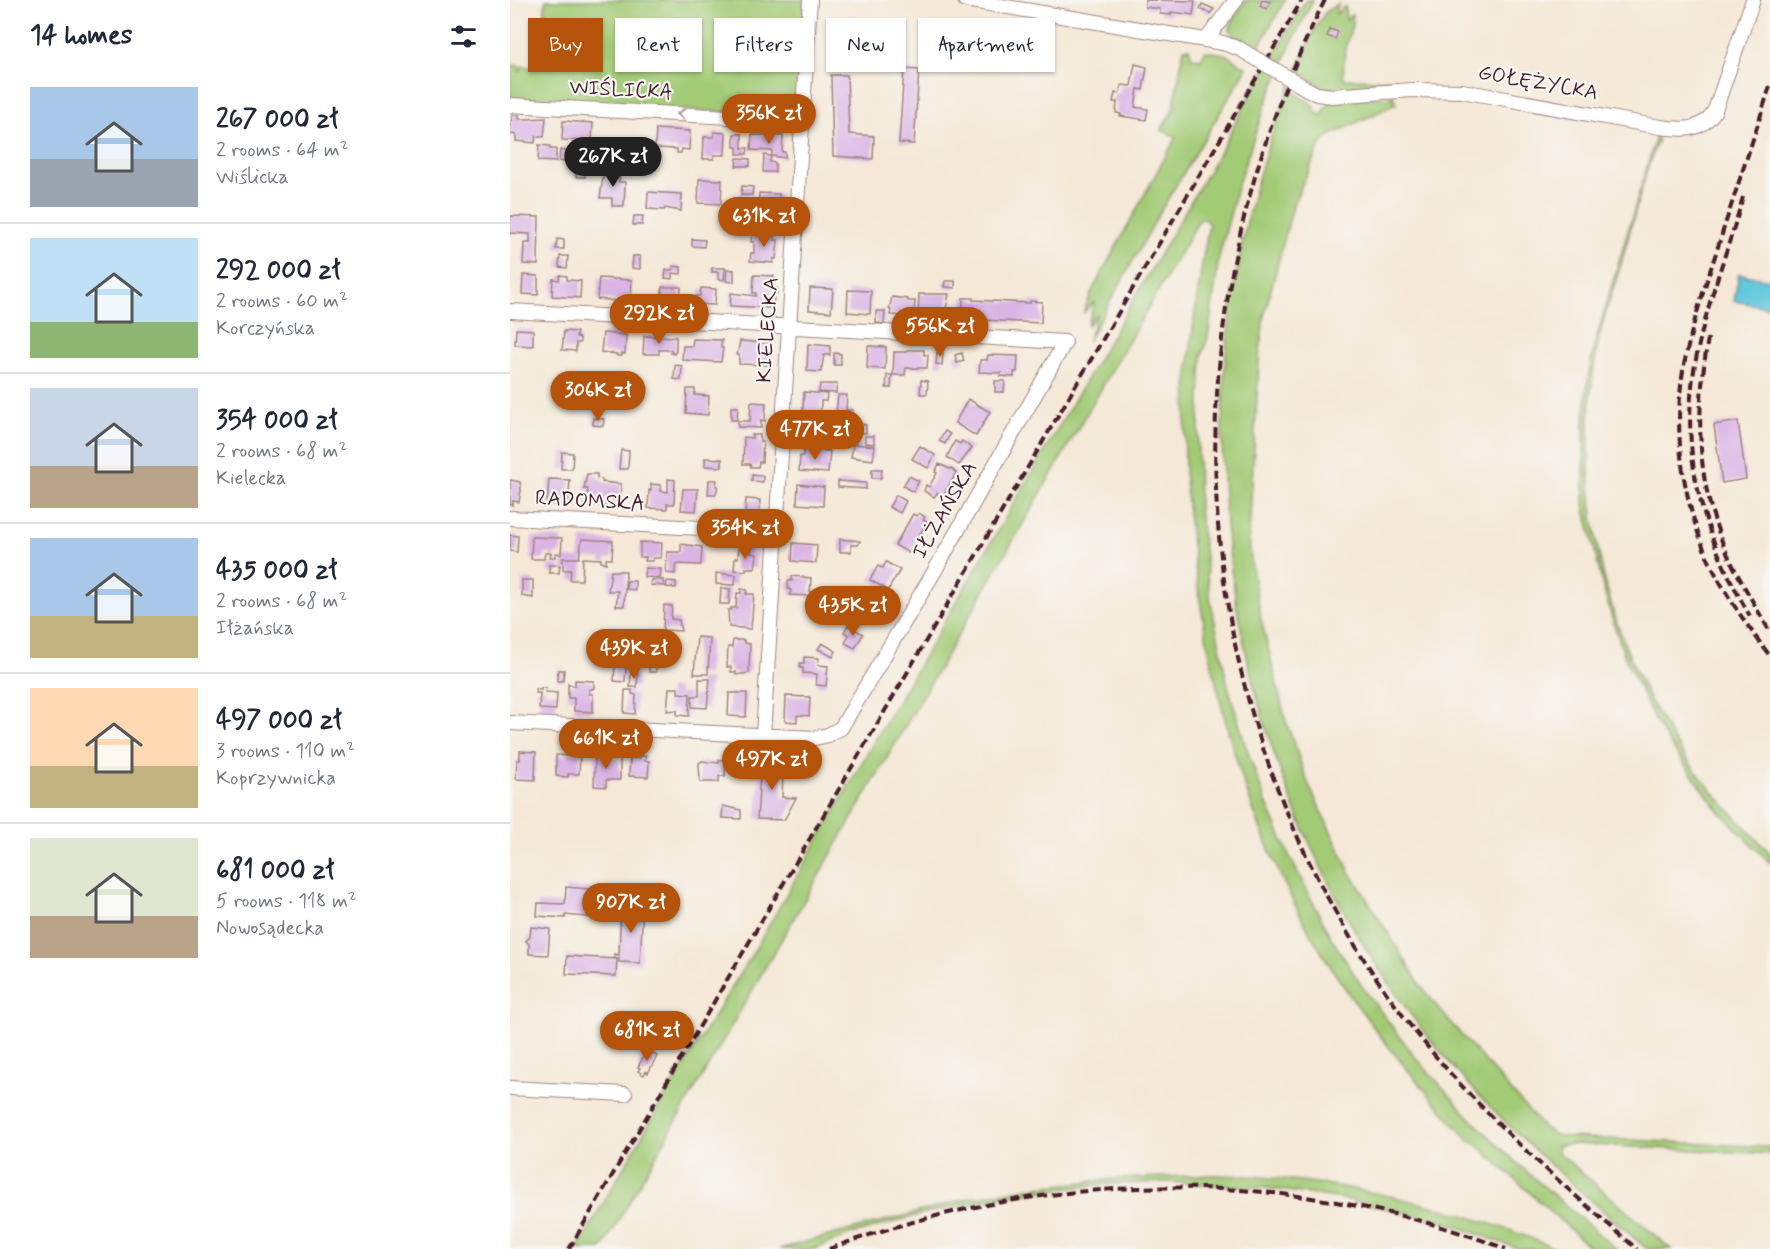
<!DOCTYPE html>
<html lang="en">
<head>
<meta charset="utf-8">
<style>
  body { margin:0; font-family:Mynerve,sans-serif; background:#f6f6f7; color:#1f2937; height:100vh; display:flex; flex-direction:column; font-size:22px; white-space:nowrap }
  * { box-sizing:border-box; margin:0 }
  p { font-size:20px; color:#747a83 }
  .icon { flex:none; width:33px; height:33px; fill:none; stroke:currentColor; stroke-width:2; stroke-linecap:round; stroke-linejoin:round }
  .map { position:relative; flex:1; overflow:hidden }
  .sheet { display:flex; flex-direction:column; background:#fff; width:510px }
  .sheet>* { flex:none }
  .hud { position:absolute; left:18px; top:18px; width:570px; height:54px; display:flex; gap:12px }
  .price { position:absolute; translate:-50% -51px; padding:0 14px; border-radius:21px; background:#b45309; color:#fff; font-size:20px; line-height:39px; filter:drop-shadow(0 2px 3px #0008) }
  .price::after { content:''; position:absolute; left:50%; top:36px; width:18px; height:14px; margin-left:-9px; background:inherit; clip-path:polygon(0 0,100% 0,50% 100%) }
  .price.selected { background:#222; color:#fff }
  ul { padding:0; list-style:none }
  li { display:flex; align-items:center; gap:18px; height:150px; padding:0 30px }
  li+li { border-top:2px solid #e0e1e3 }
  li span { display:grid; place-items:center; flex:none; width:168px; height:120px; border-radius:0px; color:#555 }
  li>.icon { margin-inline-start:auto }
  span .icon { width:72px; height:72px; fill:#fffc; stroke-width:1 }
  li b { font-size:26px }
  h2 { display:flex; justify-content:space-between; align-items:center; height:72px; padding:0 30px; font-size:26px }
  .tag { padding:0 21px; border-radius:0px; background:#fff; box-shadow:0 2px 4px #0004; font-size:21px; line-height:54px }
  .tag.selected { background:#b45309; color:#fff }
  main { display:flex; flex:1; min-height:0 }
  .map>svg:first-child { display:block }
</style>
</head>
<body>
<main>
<section class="sheet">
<h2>14 homes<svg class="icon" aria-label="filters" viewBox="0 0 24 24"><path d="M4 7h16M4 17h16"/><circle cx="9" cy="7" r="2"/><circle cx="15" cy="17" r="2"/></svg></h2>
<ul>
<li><span style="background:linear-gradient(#a9c7e8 60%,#9aa5b1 0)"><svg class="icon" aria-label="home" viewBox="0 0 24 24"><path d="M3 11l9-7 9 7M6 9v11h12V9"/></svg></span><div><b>267 000 zł</b><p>2 rooms · 64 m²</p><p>Wiślicka</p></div></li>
<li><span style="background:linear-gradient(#bfe0f5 70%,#8fb573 0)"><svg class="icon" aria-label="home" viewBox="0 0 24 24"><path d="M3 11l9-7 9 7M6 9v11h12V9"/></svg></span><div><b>292 000 zł</b><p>2 rooms · 60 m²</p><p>Korczyńska</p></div></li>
<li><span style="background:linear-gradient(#c9d6e8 65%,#b9a48a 0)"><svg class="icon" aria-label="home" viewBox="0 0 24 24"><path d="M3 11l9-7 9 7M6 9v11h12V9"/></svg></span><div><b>354 000 zł</b><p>2 rooms · 68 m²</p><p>Kielecka</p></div></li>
<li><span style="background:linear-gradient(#a9c7e8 65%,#c2b280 0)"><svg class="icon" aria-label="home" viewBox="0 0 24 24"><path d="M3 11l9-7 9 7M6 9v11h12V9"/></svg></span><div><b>435 000 zł</b><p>2 rooms · 68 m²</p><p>Iłżańska</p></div></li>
<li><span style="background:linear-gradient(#ffd9b3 65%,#c2b280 0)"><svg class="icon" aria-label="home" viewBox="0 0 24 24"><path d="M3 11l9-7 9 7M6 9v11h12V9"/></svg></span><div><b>497 000 zł</b><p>3 rooms · 110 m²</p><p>Koprzywnicka</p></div></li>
<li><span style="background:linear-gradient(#dfe7d0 65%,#b9a48a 0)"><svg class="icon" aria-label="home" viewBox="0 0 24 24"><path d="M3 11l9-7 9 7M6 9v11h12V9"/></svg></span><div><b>681 000 zł</b><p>5 rooms · 118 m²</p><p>Nowosądecka</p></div></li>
</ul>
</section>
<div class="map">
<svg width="1260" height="1249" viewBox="0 0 1260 1249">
  <rect width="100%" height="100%" fill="#f6f6f2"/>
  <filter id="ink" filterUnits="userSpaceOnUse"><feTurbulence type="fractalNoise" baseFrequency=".0167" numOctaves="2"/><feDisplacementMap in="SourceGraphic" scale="12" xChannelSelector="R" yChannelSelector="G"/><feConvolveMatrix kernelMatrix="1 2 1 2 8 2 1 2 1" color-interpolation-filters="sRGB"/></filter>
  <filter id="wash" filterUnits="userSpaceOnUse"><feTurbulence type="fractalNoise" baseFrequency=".008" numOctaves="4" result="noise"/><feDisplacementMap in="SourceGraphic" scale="24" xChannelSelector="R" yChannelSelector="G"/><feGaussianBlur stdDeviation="1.35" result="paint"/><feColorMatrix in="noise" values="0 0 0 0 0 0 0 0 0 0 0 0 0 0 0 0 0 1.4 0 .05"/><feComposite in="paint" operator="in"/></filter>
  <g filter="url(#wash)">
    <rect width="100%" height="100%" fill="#f5e8d6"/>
    <path fill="#a3cb76" stroke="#767550" stroke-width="1.5" d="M36,0H295L287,111L283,115L0,102V65L9,66V71H11L12,66L28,68Z
      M736,0H775L747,50L728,38L726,40L720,30L721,24Z
      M796,0H803L782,42L754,108L728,184L709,257L698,337L692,355L688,448L689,509L700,598L718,686L735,744L755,800L779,855L820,936L853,988L906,1058L963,1121L1009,1165L1106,1249H1082L967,1145L959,1141C906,1081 854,1021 812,953C741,837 703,700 685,566C680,531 675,497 675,462C674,381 685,303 699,224L693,218L688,222L92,1249H67L158,1091L243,953L358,752L714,145L735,104Z
      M828,4L826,14L835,6L836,20L842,14L843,22L835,50L833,76L835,79L884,80L882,83L884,85L817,89L807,88L809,84L790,73L780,90L805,106L804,111L812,116L815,108L822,102L884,96L882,98L886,100L883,102L886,104L817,137L810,146L784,202L754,316L749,360L739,535L741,562L751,619L775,718L797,781L840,872L911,986L933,1014L1033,1127L1045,1135L1058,1137L1260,1147V1154L1063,1144L1047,1146L1049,1153L1161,1249H1137C1062,1184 986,1121 923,1043C736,813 669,496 740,209C753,156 771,105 793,56C799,44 807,21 816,12C819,8 824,7 828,4Z
      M674,48H679L682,58L691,59L695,51L715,54L737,68L653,207L578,341L587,314L577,326L585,301L573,313L583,289L666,137L651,130L663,110Z
      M1146,136L1148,140C1133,176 1124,218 1113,257C1105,287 1092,318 1087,348C1064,480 1088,622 1161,736C1188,779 1224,816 1260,853V863L1209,811L1161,746L1144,719L1116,660L1105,628L1094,591L1074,504V425L1077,385L1084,346Z
      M703,1175C815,1176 946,1205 1047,1249H1009L935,1222L834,1199L756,1188L658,1182L597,1184L507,1194L417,1213L342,1234L304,1249H269L461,1198L518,1188L602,1179Z"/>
    <path fill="#60c7dd" stroke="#557384" stroke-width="1.5" d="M1229,274L1260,280L1258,307L1224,301Z"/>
    <g id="blocks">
      <path fill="#dab4e4" d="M636,0L685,1L683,15L661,12V15L650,14V9L635,7Z
        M752,0L760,2L757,9L750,6Z
        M692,4L704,9L700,13L690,9Z
        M820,29L828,32L825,39L817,36Z
        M350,38L379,41L377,60L348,58Z
        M625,64L637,67L633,90L628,89L625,107L638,109L636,120L610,116L611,114L606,113L607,102H603L605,93L609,94L612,85L621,86Z
        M394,69L409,70L404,144L389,143Z
        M321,75H337L339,134L364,136L363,159L323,156Z
        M2,115H9V119H18L36,118L34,137L26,136L25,143L6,141V135L0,134Z
        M53,121L83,123L82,141L52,140Z
        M146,129L180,131L179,150L172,149L171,153H167V149L145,148Z
        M204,132L216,133L215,155H204V159H193L194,137H204Z
        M224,134H232V148H238L237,154H227V147H224Z
        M242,135L273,136L272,152H275V158L262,156V151L241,150Z
        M29,145L40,146V149H46V162L28,161Z
        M50,150L56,151L55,162L49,161Z
        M67,151L87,152V162L76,159L75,177H66Z
        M254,155L261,156L260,162L265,163V172H253Z
        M227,158L240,159V166H226Z
        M94,171L110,172L109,182H115L114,206H102V198H90Z
        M189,179L212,180L211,204L188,203Z
        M232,186L243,187L242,195H231Z
        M138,192L172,194L171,211L155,208L154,210L137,209Z
        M249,193L269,194L267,217L254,216V222L244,221V215L248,216Z
        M0,216L29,217L28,265L13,264L14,243H20V234L0,233Z
        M124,216H133L132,225H123Z
        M222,220L235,221L234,234L220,233Z
        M242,234L264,235V240H268L266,259H263V263L240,261L241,253H244V242H241Z
        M47,239L54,240V249H46Z
        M182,239L195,240L194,247L182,246Z
        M50,256H58L57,268L49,267Z
        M123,256H130V269L122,268Z
        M163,266L171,267V274L162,273V279L155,278L156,270H163Z
        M202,268H215L214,280L208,279V272H202Z
        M217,269L224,270V282L216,281Z
        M13,275L28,276V295L12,294Z
        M50,275L57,276V280L71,281L70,298L42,296L43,279L49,280Z
        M244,275L264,276V288H267V294H264L263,308L220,306L221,293L246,296V293H243Z
        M89,278L122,280L121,302L87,299Z
        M435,281H445V288L434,287Z
        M152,287H171L170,303L152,302Z
        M191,288L206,289L205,305L185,304L186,296H190Z
        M300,288L323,289L321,312L299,310Z
        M338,290L361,291L360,314L337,312Z
        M409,294H439L436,309L440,311V315L436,318H433L430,314L425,313V310H415V313H408Z
        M382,297L398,299V301H405L404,314L397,313V316L380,315L381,310L379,309Z
        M453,298H463V300L520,303V301L532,302L531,323L452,319Z
        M366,311H375L374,324L366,323Z
        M6,329L23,330V346L5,345Z
        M54,331L67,332L66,337L70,338V343H66V351L52,350Z
        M93,333L116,335L115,354L112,353V356H107V354L91,352Z
        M134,336L166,337V351L164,354L161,353V350H149V354H133Z
        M183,339L212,340L211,348H213L211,362L172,360L173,346H182Z
        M230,341L259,343L260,357H258V365L229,364V355H227Z
        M298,344L320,346V355H314L311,372L297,371Z
        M358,346L376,347L375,369L357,368Z
        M397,350H414V355H418L417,368H396L395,375H383L384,352H396Z
        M427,352L433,353L432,365L426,364Z
        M324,353L331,354V365H324Z
        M452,353L454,361L447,363L445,355Z
        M478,355L508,356L507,372H504V377L490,376L491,373L469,372L470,360H477Z
        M165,365L172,366L171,380L164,379Z
        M377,375H382L381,388H376Z
        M411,380L418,381L417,394H410Z
        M485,381H495L494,392H485Z
        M310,384H327L326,393L309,392Z
        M177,389H185V395L199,396L198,415L176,413Z
        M294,392L317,394L316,401H311L310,425L292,424Z
        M328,395H337L336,410H343V416H335L334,422L325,421Z
        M458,399L480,412L466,436L445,423Z
        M241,402L256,403L255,421L251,420V428L228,427V421H240Z
        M221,407H228L227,420H221Z
        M83,418L94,419L93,426L83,425Z
        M1228,421L1236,479L1212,483L1204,425Z
        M345,424L356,425V433L344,432Z
        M435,431L440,434L435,444L429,441Z
        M242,435H250V442H253L252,462H249L248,467H241L240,464H233L234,437L242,438Z
        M355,436H364V444L355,443Z
        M445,441L450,444L452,441L462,448L449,465L437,457Z
        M343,444L365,446L363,460L341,457Z
        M410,446L425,455L418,468L402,459Z
        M294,449L320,451L318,473L289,471L290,456H293Z
        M111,450L119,451L118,469H109Z
        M52,452L63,453L62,469H51Z
        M195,458L212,459V467L195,466Z
        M429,464L440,469L441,468L446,473L433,496L427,493L424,497L414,491L416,485L419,487L427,473L425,472Z
        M362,469H372L371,478H362Z
        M77,474H87V478L92,479V482L111,484L110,506L76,505L78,489H74Z
        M242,475L253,476V482L242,481Z
        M399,476L409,481L403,492L393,486Z
        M39,479L60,480L58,505L37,504Z
        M158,479L165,480L164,504H157V509L138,508L139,490L141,491V484L151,485V491L158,492Z
        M0,480L10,482L11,490L9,502L3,501V505H0Z
        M199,480H207L206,486H208L206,494H198Z
        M328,481L356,483V489L328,487Z
        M288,484L314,487L313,506L287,504Z
        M173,489H188L186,511L171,510Z
        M386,495L396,501L390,513L379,507Z
        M236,499L250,500L249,514L235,513Z
        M409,513L415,517L413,520L417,522L399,553L385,545L403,514L407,516Z
        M0,535L8,536L7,552L0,551Z
        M22,537L52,538L51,554L45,553V557H40L41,553H35L34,559H21Z
        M72,539L103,541L102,559H96V563L91,562V559L73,558L72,580H60L61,570H53V558H69Z
        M330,539L342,540L350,541L348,545H341V552H330Z
        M130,542L152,543L151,558H143V561H135L136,557H130Z
        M283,543L307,545L306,563L282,561Z
        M171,544L192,547L191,565L166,564L165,574L156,573L157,552H171Z
        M229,547L241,548V553L247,554L245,568H236V571L224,570L225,558H228Z
        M376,562L390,570L378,590L360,580L368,566L373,568Z
        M39,565H50L49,573H39Z
        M135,568L151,569L150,578L134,577Z
        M101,571H116L114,606H106L108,591H98Z
        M206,573L226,575L225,585L206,584Z
        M282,576L301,578L300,596L280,595L281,590L278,589V581H282Z
        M12,580H23V598L12,596Z
        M141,580H153L154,586L140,585Z
        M117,581H125V590L116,589Z
        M157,581L166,582V588L156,587Z
        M211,588L220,589L219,604H210Z
        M231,589L237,590L236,594H244L241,629L219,627L218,610H221V608H226L227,593H231Z
        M345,594L369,607L362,620L338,607Z
        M154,605L162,606L161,619L169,620L171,631L153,630Z
        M338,625L353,634L345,648L335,643L339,635L334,632Z
        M187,637L200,638L198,674H184Z
        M223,640H234V643L240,644L239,673L226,675V672H221V667H217L218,647H222Z
        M312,643L326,651L323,657L308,649Z
        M140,654L147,655L146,672H139Z
        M294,657L309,658L308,665L318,666L316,686L306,685L307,674L293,673V668H290V663H294Z
        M105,666L116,667L115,682L104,681Z
        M48,670H54L53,681H47Z
        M121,674H128L127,687H120Z
        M189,679H200L197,708L182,707V696H189Z
        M65,680L84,681V688L79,690V694H83V712L64,711V698H58V684L65,686Z
        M31,688H36L35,692L47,693L46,710L29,709L30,693H26V689L31,690Z
        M159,688H168V693L180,694L179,716L167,715V710L157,711Z
        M115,690H122V694L126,695L125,714L114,713Z
        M219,693H237L236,717L218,716Z
        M276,696L300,697L299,716L287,715V722L275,721Z
        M10,751L26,752L25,780L6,779L7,760H10Z
        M58,753H70L69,774H58V777L46,776V755L58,756Z
        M85,754H94L93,759H110V780H96V787L84,786Z
        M130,756H136L135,761H139L138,777L119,776L120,758H130Z
        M209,760H216L215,776H209V782H190L189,763L192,761L209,763Z
        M250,762L281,763L280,772L276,775H273L272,797L286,798L274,820L247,819L250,776H242V763L250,764Z
        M213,806L231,810V819L212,818Z
        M56,887L102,891L99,919L55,915V918L27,916L28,903L55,904Z
        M111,904L133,905L130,963L109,962V958H104V954L109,955Z
        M21,927L40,929L38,955L19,954V944L16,941L20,937Z
        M57,956L107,959L106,976L56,974Z
        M137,1050L147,1056L138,1073L136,1071L134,1075L128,1071L130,1068L128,1067Z"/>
    </g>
  </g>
  <g filter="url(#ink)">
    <use href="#blocks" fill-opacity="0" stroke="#a08480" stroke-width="1.5"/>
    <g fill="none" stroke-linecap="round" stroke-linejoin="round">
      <defs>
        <path id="street" d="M455,0L713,43L730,49
          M696,40L726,0
          M797,89L807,94L822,96L902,90L952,91L1150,127C1173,130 1192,132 1205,110L1243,0
          M0,105L292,121
          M0,311L555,342L424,572L331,728L318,735L305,738L0,723
          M0,518L266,532
          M253,735L300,0
          M0,1088L115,1094"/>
      </defs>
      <use href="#street" stroke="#a08480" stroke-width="16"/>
      <use href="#street" stroke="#fff" stroke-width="14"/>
      <path stroke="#4a1f2b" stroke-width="4" stroke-dasharray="9 4.5" stroke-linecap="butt" d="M815,0C647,332 670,721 897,1021C963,1107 1044,1178 1127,1249
        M1260,86C1243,141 1224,195 1207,250C1195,286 1183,322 1175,360C1162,424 1171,495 1197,556C1213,592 1236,624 1260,656
        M1233,197C1218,251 1196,304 1186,359C1168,454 1193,535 1240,616
        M1198,338C1186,414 1185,479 1216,551C1229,579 1245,605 1260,632
        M59,1249L792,0
        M319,1249C536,1168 780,1166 996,1249"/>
      <defs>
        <path id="street-bridge" d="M730,49L797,89"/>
      </defs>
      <use href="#street-bridge" stroke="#a08480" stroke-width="16" stroke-linecap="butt"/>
      <use href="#street-bridge" stroke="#fff" stroke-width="14"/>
    </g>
    <defs><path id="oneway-chevron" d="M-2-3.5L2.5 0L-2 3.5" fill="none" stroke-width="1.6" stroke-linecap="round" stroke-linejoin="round" transform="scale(1.5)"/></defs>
    <use stroke="#ae9aa0" href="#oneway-chevron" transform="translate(171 114) rotate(-177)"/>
  </g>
  <g text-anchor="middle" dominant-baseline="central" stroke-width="4.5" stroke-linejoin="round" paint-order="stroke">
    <g font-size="21" fill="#4a1f2b" stroke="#f6f6f2">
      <text transform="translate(1028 83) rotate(10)">GOŁĘŻYCKA</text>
      <text transform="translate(111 90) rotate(3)">WIŚLICKA</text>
      <text transform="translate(258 330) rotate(-86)">KIELECKA</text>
      <text transform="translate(80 501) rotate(3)">RADOMSKA</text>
      <text transform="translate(435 510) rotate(-60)">IŁŻAŃSKA</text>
    </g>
  </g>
</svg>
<b class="price" style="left:259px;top:145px">356K zł</b>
<b class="price selected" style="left:103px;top:188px">267K zł</b>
<b class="price" style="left:254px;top:248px">631K zł</b>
<b class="price" style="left:149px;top:345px">292K zł</b>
<b class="price" style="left:430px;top:358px">556K zł</b>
<b class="price" style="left:88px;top:422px">306K zł</b>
<b class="price" style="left:305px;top:461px">477K zł</b>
<b class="price" style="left:235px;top:560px">354K zł</b>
<b class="price" style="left:343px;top:637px">435K zł</b>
<b class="price" style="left:124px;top:680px">439K zł</b>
<b class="price" style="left:96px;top:770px">661K zł</b>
<b class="price" style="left:262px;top:791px">497K zł</b>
<b class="price" style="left:121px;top:934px">907K zł</b>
<b class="price" style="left:137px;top:1062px">681K zł</b>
<div class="hud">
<a class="tag selected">Buy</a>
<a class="tag">Rent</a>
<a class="tag">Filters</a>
<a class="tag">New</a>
<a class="tag">Apartment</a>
</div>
</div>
</main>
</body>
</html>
